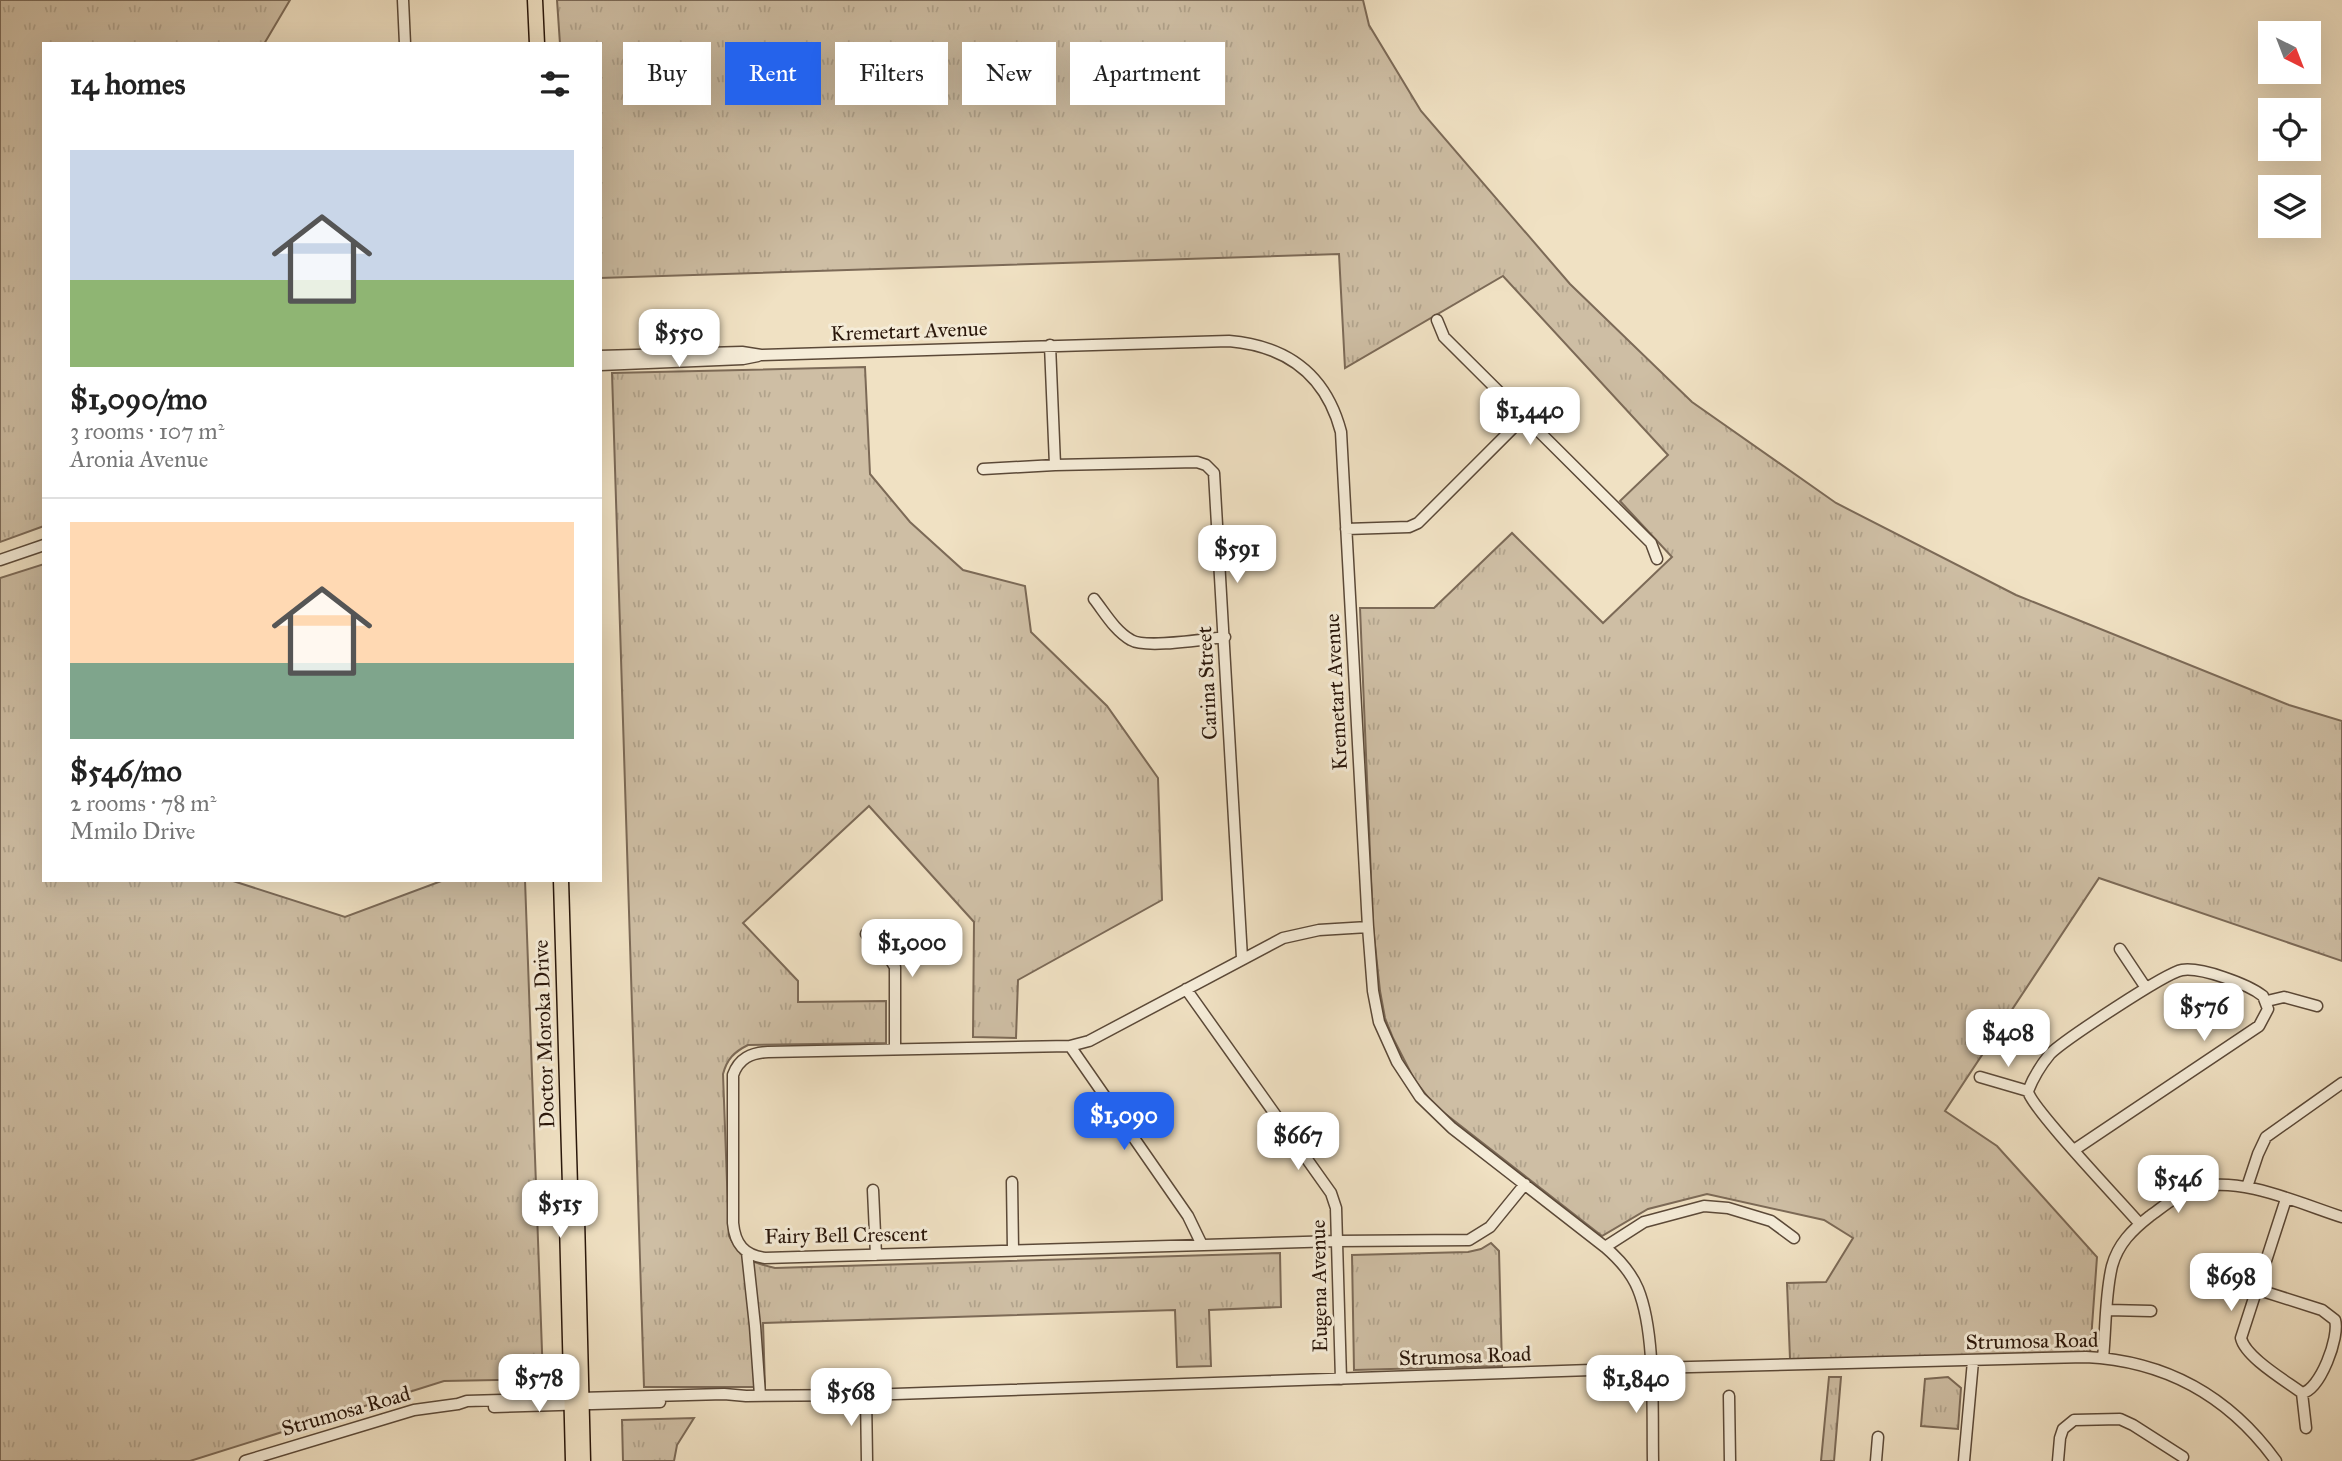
<!DOCTYPE html>
<html lang="en">
<head>
<meta charset="utf-8">
<style>
  body { margin:0; font-family:"IM FELL Great Primer",serif; background:#f2f2f2; color:#222; height:100vh; display:flex; flex-direction:column; font-size:26px; white-space:nowrap }
  * { box-sizing:border-box; margin:0 }
  p { font-size:23px; color:#767676 }
  .icon { flex:none; width:38px; height:38px; fill:none; stroke:currentColor; stroke-width:2; stroke-linecap:round; stroke-linejoin:round }
  .map { position:relative; flex:1; overflow:hidden }
  .sheet { position:absolute; left:42px; top:42px; width:560px; height:840px; display:flex; flex-direction:column; background:#fff; border-radius:0px; box-shadow:0 7px 28px #0002 }
  .sheet>* { flex:none }
  .top-card { position:absolute; left:623px; top:42px; width:665px; height:63px; display:flex; gap:14px }
  .needle { width:46px; rotate:138deg }
  .buttons { position:absolute; left:2258px; top:21px; display:grid; gap:14px }
  .buttons a { display:grid; place-items:center; width:63px; height:63px; border-radius:0px; background:#fff; box-shadow:0 7px 28px #0002; font-size:35px }
  .price { position:absolute; translate:-50% -60px; padding:0 16px; border-radius:14px; background:#fff; color:#222; font-size:23px; line-height:46px; filter:drop-shadow(0 2px 4px #0008) }
  .price::after { content:''; position:absolute; left:50%; top:42px; width:21px; height:16px; margin-left:-10px; background:inherit; clip-path:polygon(0 0,100% 0,50% 100%) }
  .price.current { background:#2563eb; color:#fff }
  ul { padding:0; list-style:none }
  li { display:grid; align-content:center; gap:14px; height:371px; padding:0 28px }
  li+li { border-top:2px solid #e0e0e0 }
  li span { display:grid; place-items:center; height:217px; border-radius:0px; color:#555 }
  li>.icon { margin-inline-start:auto }
  span .icon { width:126px; height:126px; fill:#fffc; stroke-width:1 }
  li b { font-size:30px }
  h2 { display:flex; justify-content:space-between; align-items:center; height:84px; padding:0 28px; font-size:30px }
  .tag { padding:0 24px; border-radius:0px; background:#fff; box-shadow:0 7px 28px #0002; font-size:24px; line-height:63px }
  .tag.current { background:#2563eb; color:#fff }
  .map>svg:first-child { display:block }
</style>
</head>
<body>
<div class="map">
<svg width="2342" height="1461" viewBox="0 0 2342 1461">
  <defs>
    <pattern id="grass-tufts" width="24" height="20" patternUnits="userSpaceOnUse" patternTransform="scale(1.75)"><rect width="24" height="20" fill="#cebea4"/><path d="M3 7l-1-3M5 7V3M7 7l1-3M15 17l-1-3M17 17v-4M19 17l1-3" fill="none" stroke="#b1a38c"/></pattern>
  </defs>
  <rect width="100%" height="100%" fill="#f0e1c3"/>
  <filter id="stains"><feTurbulence type="fractalNoise" baseFrequency=".00286" numOctaves="4"/><feColorMatrix values="0 0 0 0 .2 0 0 0 0 .09 0 0 0 0 .02 0 0 0 .5 -.17"/></filter>
  <radialGradient id="worn" r=".72"><stop offset=".6" stop-color="#630" stop-opacity="0"/><stop offset="1" stop-color="#630" stop-opacity=".3"/></radialGradient>
  <path fill="url(#grass-tufts)" stroke="#7c6a57" stroke-width="2" d="M0,0H290L264,44H44V526L0,542Z
    M557,0H1363L1369,25L1421,111L1570,284L1692,402L1836,503L2016,595L2289,705L2342,721V961L2099,878L1945,1111L1997,1146L2097,1257L2090,1354L1790,1359L1787,1283L1826,1282L1853,1238L1824,1220L1707,1194L1648,1209L1602,1236L1434,1105L1414,1079L1393,1038L1385,1018L1380,991L1373,926L1360,608H1434L1512,533L1603,623L1672,557L1620,501L1668,455L1503,276L1345,368L1339,254L600,278V44H560Z
    M865,367L870,474L910,522L963,570L1025,586L1031,632L1107,706L1158,778L1162,900L1018,980L1016,1038L973,1037L974,922L869,806L743,923L798,981V1002L886,1001V1043L748,1045C734,1052 727,1059 723,1074L729,1236C741,1259 750,1262 775,1268L1280,1253L1281,1307L1209,1310L1211,1366L1177,1367L1175,1310L763,1323L765,1387H644L612,373Z
    M44,564V880H230L345,917L444,880H525L543,1379L444,1381L190,1461H0V578Z
    M1491,1243L1499,1251L1502,1366L1354,1370L1352,1255L1468,1252L1481,1249Z
    M1829,1377H1841L1834,1461H1821Z
    M1948,1377L1961,1388L1958,1429L1921,1426L1925,1379Z
    M694,1418L677,1445L674,1461H623L622,1420Z"/>
  <g fill="none" stroke-linecap="round" stroke-linejoin="round">
    <defs>
      <path id="minor" d="M403,0L405,44
        M1437,320L1444,337L1651,543L1657,559
        M1050,345L1055,465
        M600,356L742,352L761,355L1229,341C1287,346 1326,375 1341,432L1368,927L1373,991L1379,1022L1397,1062L1420,1097L1452,1128L1605,1247C1619,1259 1631,1272 1638,1289C1656,1333 1652,1413 1653,1461
        M600,365L743,359L758,356
        M983,469L1055,465L1197,462L1206,465L1214,473L1242,958
        M1346,529L1409,527L1418,523L1523,418
        M0,560L44,545
        M1094,599C1105,613 1115,631 1131,640C1146,649 1205,639 1225,637
        M1368,927L1319,930L1283,938L1089,1041L1070,1046L768,1052C751,1053 739,1058 733,1075V1223C735,1244 744,1255 765,1258L1337,1241L1469,1240L1490,1227L1525,1184
        M866,934L890,959L895,967V1049
        M2120,949L2146,988
        M1186,989L1331,1193L1336,1208L1341,1379
        M2267,1001L2284,997L2317,1006
        M1070,1046L1188,1216L1202,1245
        M1980,1077L2028,1091
        M2074,1150L2259,1026L2268,1009L2263,996C2248,984 2201,967 2182,970C2165,973 2063,1041 2050,1054C2041,1065 2033,1078 2028,1091C2030,1107 2123,1204 2140,1224
        M1012,1182L1013,1250
        M2247,1187L2258,1154L2266,1137L2342,1083
        M873,1190L876,1255
        M2286,1199L2241,1338C2245,1357 2286,1381 2302,1393L2306,1428
        M1605,1247L1644,1222L1704,1206L1728,1208L1771,1221L1794,1238
        M747,1252L755,1326L760,1395
        M2256,1289L2322,1310L2335,1320C2340,1337 2320,1390 2302,1393
        M2108,1310L2151,1311
        M2103,1358C2106,1328 2105,1295 2112,1266C2118,1244 2132,1230 2150,1216C2164,1206 2179,1193 2196,1188C2239,1175 2301,1204 2342,1217
        M866,1395L867,1461
        M1729,1396L1730,1461
        M494,1407L660,1402
        M245,1461L414,1410L458,1404L467,1401L724,1394L746,1396L866,1395L1651,1368L2086,1357C2167,1361 2229,1396 2276,1461
        M1876,1461L1878,1437
        M1964,1461L1973,1361
        M2058,1461L2060,1438L2063,1429L2074,1420L2120,1419L2133,1425L2183,1457"/>
      <path id="major" d="M535,0L537,44
        M561,880L570,1186L577,1218L583,1461
        M568,1195L567,1222L573,1461"/>
    </defs>
    <use href="#minor" stroke="#5b4938" stroke-width="13"/>
    <use href="#major" stroke="#29160a" stroke-width="17"/>
    <use href="#minor" stroke="#f5ecd8" stroke-width="10"/>
    <use href="#major" stroke="#f0e1c3" stroke-width="14"/>
  </g>
  <g text-anchor="middle" dominant-baseline="central" stroke-width="6" stroke-linejoin="round" paint-order="stroke">
    <g font-size="21" fill="#29160a" stroke="#f5ecd8">
      <text transform="translate(909 331) rotate(-2)">Kremetart Avenue</text>
      <text transform="translate(1207 683) rotate(-93)">Carina Street</text>
      <text transform="translate(1336 692) rotate(-93)">Kremetart Avenue</text>
      <text transform="translate(544 1034) rotate(-92)">Doctor Moroka Drive</text>
      <text transform="translate(846 1235) rotate(-1)">Fairy Bell Crescent</text>
      <text transform="translate(1319 1286) rotate(-91)">Eugena Avenue</text>
      <text transform="translate(2032 1341) rotate(-1)">Strumosa Road</text>
      <text transform="translate(1465 1356) rotate(-2)">Strumosa Road</text>
      <text transform="translate(346 1411) rotate(-16)">Strumosa Road</text>
    </g>
  </g>
  <rect width="100%" height="100%" filter="url(#stains)"/>
  <rect width="100%" height="100%" fill="url(#worn)"/>
</svg>
<div class="buttons">
<a><svg class="needle" viewBox="-14 -14 28 28"><path d="M0-13l5 13h-10z" fill="#e53935"/><path d="M0 13l5-13h-10z" fill="#767676"/></svg></a>
<a><svg class="icon" aria-label="locate" viewBox="0 0 24 24"><circle cx="12" cy="12" r="6"/><path d="M12 2v4M12 18v4M2 12h4M18 12h4"/></svg></a>
<a><svg class="icon" aria-label="layers" viewBox="0 0 24 24"><path d="M12 4l9 5-9 5-9-5zM3 14l9 5 9-5"/></svg></a>
</div>
<b class="price" style="left:679px;top:369px">$550</b>
<b class="price" style="left:1530px;top:447px">$1,440</b>
<b class="price" style="left:1237px;top:585px">$591</b>
<b class="price" style="left:912px;top:979px">$1,000</b>
<b class="price" style="left:2204px;top:1043px">$576</b>
<b class="price" style="left:2008px;top:1069px">$408</b>
<b class="price current" style="left:1124px;top:1152px">$1,090</b>
<b class="price" style="left:1298px;top:1172px">$667</b>
<b class="price" style="left:2178px;top:1215px">$546</b>
<b class="price" style="left:560px;top:1240px">$515</b>
<b class="price" style="left:2231px;top:1313px">$698</b>
<b class="price" style="left:539px;top:1414px">$578</b>
<b class="price" style="left:1636px;top:1415px">$1,840</b>
<b class="price" style="left:851px;top:1428px">$568</b>
<div class="top-card">
<a class="tag">Buy</a>
<a class="tag current">Rent</a>
<a class="tag">Filters</a>
<a class="tag">New</a>
<a class="tag">Apartment</a>
</div>
<section class="sheet">
<h2>14 homes<svg class="icon" aria-label="filters" viewBox="0 0 24 24"><path d="M4 7h16M4 17h16"/><circle cx="9" cy="7" r="2"/><circle cx="15" cy="17" r="2"/></svg></h2>
<ul>
<li><span style="background:linear-gradient(#c9d6e8 60%,#8fb573 0)"><svg class="icon" aria-label="home" viewBox="0 0 24 24"><path d="M3 11l9-7 9 7M6 9v11h12V9"/></svg></span><div><b>$1,090/mo</b><p>3 rooms · 107 m²</p><p>Aronia Avenue</p></div></li>
<li><span style="background:linear-gradient(#ffd9b3 65%,#7fa58c 0)"><svg class="icon" aria-label="home" viewBox="0 0 24 24"><path d="M3 11l9-7 9 7M6 9v11h12V9"/></svg></span><div><b>$546/mo</b><p>2 rooms · 78 m²</p><p>Mmilo Drive</p></div></li>
</ul>
</section>
</div>
</body>
</html>
